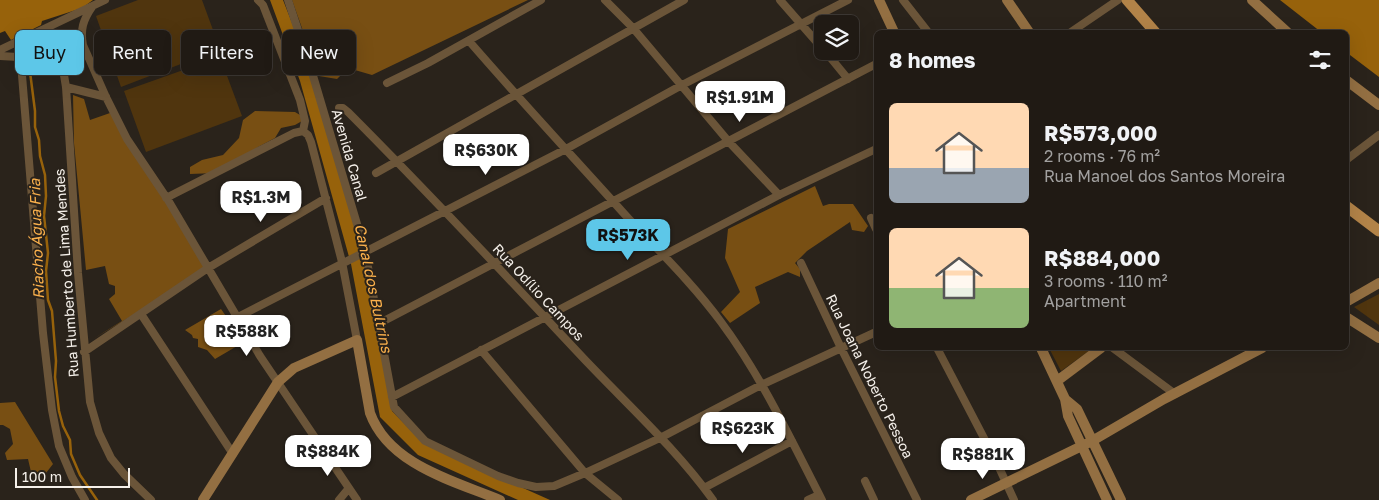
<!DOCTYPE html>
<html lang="en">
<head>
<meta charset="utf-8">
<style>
  body { margin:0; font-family:"Golos Text",sans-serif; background:#2d2722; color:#f1f3f6; height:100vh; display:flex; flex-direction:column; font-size:19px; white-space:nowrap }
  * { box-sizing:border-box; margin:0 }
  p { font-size:16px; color:#a2a1a0 }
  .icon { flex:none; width:28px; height:28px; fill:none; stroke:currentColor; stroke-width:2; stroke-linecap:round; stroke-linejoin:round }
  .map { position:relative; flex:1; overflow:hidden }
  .sheet { position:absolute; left:874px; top:30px; width:475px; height:320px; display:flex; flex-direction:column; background:#201a14; border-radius:8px; box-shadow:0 5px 20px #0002,0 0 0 1px #3d3834 }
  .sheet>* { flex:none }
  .banner { position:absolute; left:15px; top:30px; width:475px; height:45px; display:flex; gap:10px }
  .fabs { position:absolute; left:814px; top:15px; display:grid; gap:10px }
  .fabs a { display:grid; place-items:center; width:45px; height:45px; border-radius:8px; background:#201a14; box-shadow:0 5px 20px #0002,0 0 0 1px #3d3834; font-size:25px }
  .scale { position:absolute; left:15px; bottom:12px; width:115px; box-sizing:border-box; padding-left:5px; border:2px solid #f5f0ea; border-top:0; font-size:14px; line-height:18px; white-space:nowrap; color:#f5f0ea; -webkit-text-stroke:4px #2a231b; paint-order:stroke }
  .price { position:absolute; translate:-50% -42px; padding:0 11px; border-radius:10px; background:#fff; color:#222; font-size:16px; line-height:32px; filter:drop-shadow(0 1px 2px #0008) }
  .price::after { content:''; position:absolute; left:50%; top:30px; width:15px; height:11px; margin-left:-8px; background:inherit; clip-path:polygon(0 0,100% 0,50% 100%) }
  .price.selected { background:#5dc7e8; color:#111 }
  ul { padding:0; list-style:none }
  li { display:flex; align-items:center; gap:15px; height:125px; padding:0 15px }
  li span { display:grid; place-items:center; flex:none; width:140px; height:100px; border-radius:8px; color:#555 }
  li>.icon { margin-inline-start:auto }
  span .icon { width:60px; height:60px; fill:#fffc; stroke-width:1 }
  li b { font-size:21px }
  h2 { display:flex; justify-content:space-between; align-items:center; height:60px; padding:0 15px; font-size:21px }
  .chip { padding:0 18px; border-radius:8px; background:#201a14; box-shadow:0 5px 20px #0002,0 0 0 1px #3d3834; font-size:18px; line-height:45px }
  .chip.selected { background:#5dc7e8; color:#111 }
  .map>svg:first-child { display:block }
</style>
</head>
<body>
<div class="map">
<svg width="1379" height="500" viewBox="0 0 1379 500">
  <rect width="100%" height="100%" fill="#2a231b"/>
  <path fill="#50350e" d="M138,0H202L220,49L121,87L96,16Z
    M220,57L242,116L146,152L124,91Z
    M1379,294V325L1354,307Z
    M1049,348H1093L1061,371Z"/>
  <path fill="#784f13" d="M292,0H528L372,75L348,68L337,79L319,76Z
    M73,95L84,99L90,120L110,113L208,268L183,285L93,339L122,321L109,299L115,294V286L109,284L105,266L86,270L74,143Z
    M255,111L295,112L300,115L302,121L295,125L281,128L275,138L258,147L238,161L215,173L190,174V167L202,160L223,155L239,138L243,120Z
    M815,186L823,206L829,204H853L868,226L864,232L852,230L850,222L807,251L795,263L800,269V277L788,272L755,287L760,303L730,323L721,312L740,292L725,258L728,229Z
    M221,309L244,342L215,359L207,350L198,347V339L193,338L192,335L185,330Z
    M15,402L53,464L46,473L31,472L28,459L7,460L5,453L13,444L10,429L3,425H0V403Z"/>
  <path fill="#97620b" d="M0,0H93L82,8L42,21L41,25L11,40L5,31L0,33Z
    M270,0H283L307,61L364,258L392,411L424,444L550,500H518L418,455L380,417L351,264L300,81Z
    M1280,0H1379V77L1346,52V32H1321Z"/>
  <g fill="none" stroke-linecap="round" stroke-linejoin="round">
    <path stroke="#97620b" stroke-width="2.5" d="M30,38L27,42L29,64L35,111V127L39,140L40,156L45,175L46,196L44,216L48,253L46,271L48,300L52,311L56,361L55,377L59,411L63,426L70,440L71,454L80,475L97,500"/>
    <path stroke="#6b5539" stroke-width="8" d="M258,0L263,5L300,100L305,121L303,131
      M288,0L311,69L365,251L394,407L425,441L498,476L518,483L536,487L554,486L585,473L660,438L761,385L876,332
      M605,0L633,28L729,142L779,195
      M780,0L822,48
      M903,0L928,32
      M92,7C83,20 80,30 83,45L106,97L127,139L168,200L260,356L357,500
      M1071,32L1118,0
      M82,37L66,44L60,51L66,87L78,273L90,402L99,433L111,458L124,474L151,500
      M469,41C521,101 575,159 628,218C660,252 694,285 721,322C762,377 791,440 822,500
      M0,50L105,0
      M825,51L848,79
      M0,56L18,57L21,63L43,333L52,410L59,446L72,477L85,500
      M387,83L428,63L541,0
      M66,87L106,97
      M339,108H343L348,112C430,194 509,279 588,363C631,408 677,450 713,500
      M303,131L308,135L311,142L342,262L357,340
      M1346,160L1379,135
      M376,173L684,0
      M166,198L294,133L303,131
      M871,218L876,229
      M801,263L841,348L917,500
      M141,314L233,454
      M236,318L566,149L682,85L848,0
      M378,324L876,64
      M937,348L997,463L1014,500
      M1113,348L1175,394
      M481,350L585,473L618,500
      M84,352L208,268L326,198
      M392,397L779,195L876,149
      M865,481L874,500
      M704,488L792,441
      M339,500L349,488
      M808,500L819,495"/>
    <path stroke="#936f42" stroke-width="10" d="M879,0L894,32
      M1007,0L1029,32
      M1252,0L1287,32
      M1346,80L1379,105
      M1346,302L1379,283
      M1346,317L1379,338
      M1041,348L1065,399L1068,416L1107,500
      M1057,381L1101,348
      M1065,399L1077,409L1121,500
      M203,500L278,382L294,368L357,340L370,413C389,465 454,481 500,500
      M971,500L1092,441L1164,399L1262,348"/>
    <path stroke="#b28348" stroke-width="11" d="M1127,0L1155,32
      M1346,206L1379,231"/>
  </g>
  <g text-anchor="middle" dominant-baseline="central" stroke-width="4" stroke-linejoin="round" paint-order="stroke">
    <g font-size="14" fill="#f5f0ea" stroke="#2a231b">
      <text transform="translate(350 155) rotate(74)">Avenida Canal</text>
      <text transform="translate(66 273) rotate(-94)">Rua Humberto de Lima Mendes</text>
      <text transform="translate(539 292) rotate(47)">Rua Odílio Campos</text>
      <text transform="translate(870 376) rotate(64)">Rua Joana Noberto Pessoa</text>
    </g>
    <g font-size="15" font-style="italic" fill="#fab04c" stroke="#2a231b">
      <text transform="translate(36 239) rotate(-92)">Riacho Água Fria</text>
      <text transform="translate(374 288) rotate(78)">Canal dos Bultrins</text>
    </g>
  </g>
</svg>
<div class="fabs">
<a><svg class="icon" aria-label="layers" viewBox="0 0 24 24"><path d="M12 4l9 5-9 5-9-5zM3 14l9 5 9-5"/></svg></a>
</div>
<div class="scale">100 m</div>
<b class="price" style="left:740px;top:123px">R$1.91M</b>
<b class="price" style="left:486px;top:176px">R$630K</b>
<b class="price" style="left:261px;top:223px">R$1.3M</b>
<b class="price selected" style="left:628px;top:261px">R$573K</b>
<b class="price" style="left:247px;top:357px">R$588K</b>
<b class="price" style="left:743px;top:454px">R$623K</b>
<b class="price" style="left:328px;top:477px">R$884K</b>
<b class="price" style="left:983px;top:480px">R$881K</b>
<div class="banner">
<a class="chip selected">Buy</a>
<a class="chip">Rent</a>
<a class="chip">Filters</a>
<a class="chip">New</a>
</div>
<section class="sheet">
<h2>8 homes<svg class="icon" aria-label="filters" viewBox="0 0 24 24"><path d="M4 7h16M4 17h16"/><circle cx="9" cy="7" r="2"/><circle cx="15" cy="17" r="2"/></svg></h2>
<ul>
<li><span style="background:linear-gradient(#ffd9b3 65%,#9aa5b1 0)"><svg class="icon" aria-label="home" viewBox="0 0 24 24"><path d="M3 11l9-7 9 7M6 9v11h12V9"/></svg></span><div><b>R$573,000</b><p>2 rooms · 76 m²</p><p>Rua Manoel dos Santos Moreira</p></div></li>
<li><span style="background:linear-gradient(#ffd9b3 60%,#8fb573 0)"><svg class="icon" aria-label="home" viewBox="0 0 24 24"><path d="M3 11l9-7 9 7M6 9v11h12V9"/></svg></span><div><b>R$884,000</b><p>3 rooms · 110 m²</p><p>Apartment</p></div></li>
</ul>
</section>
</div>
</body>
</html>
